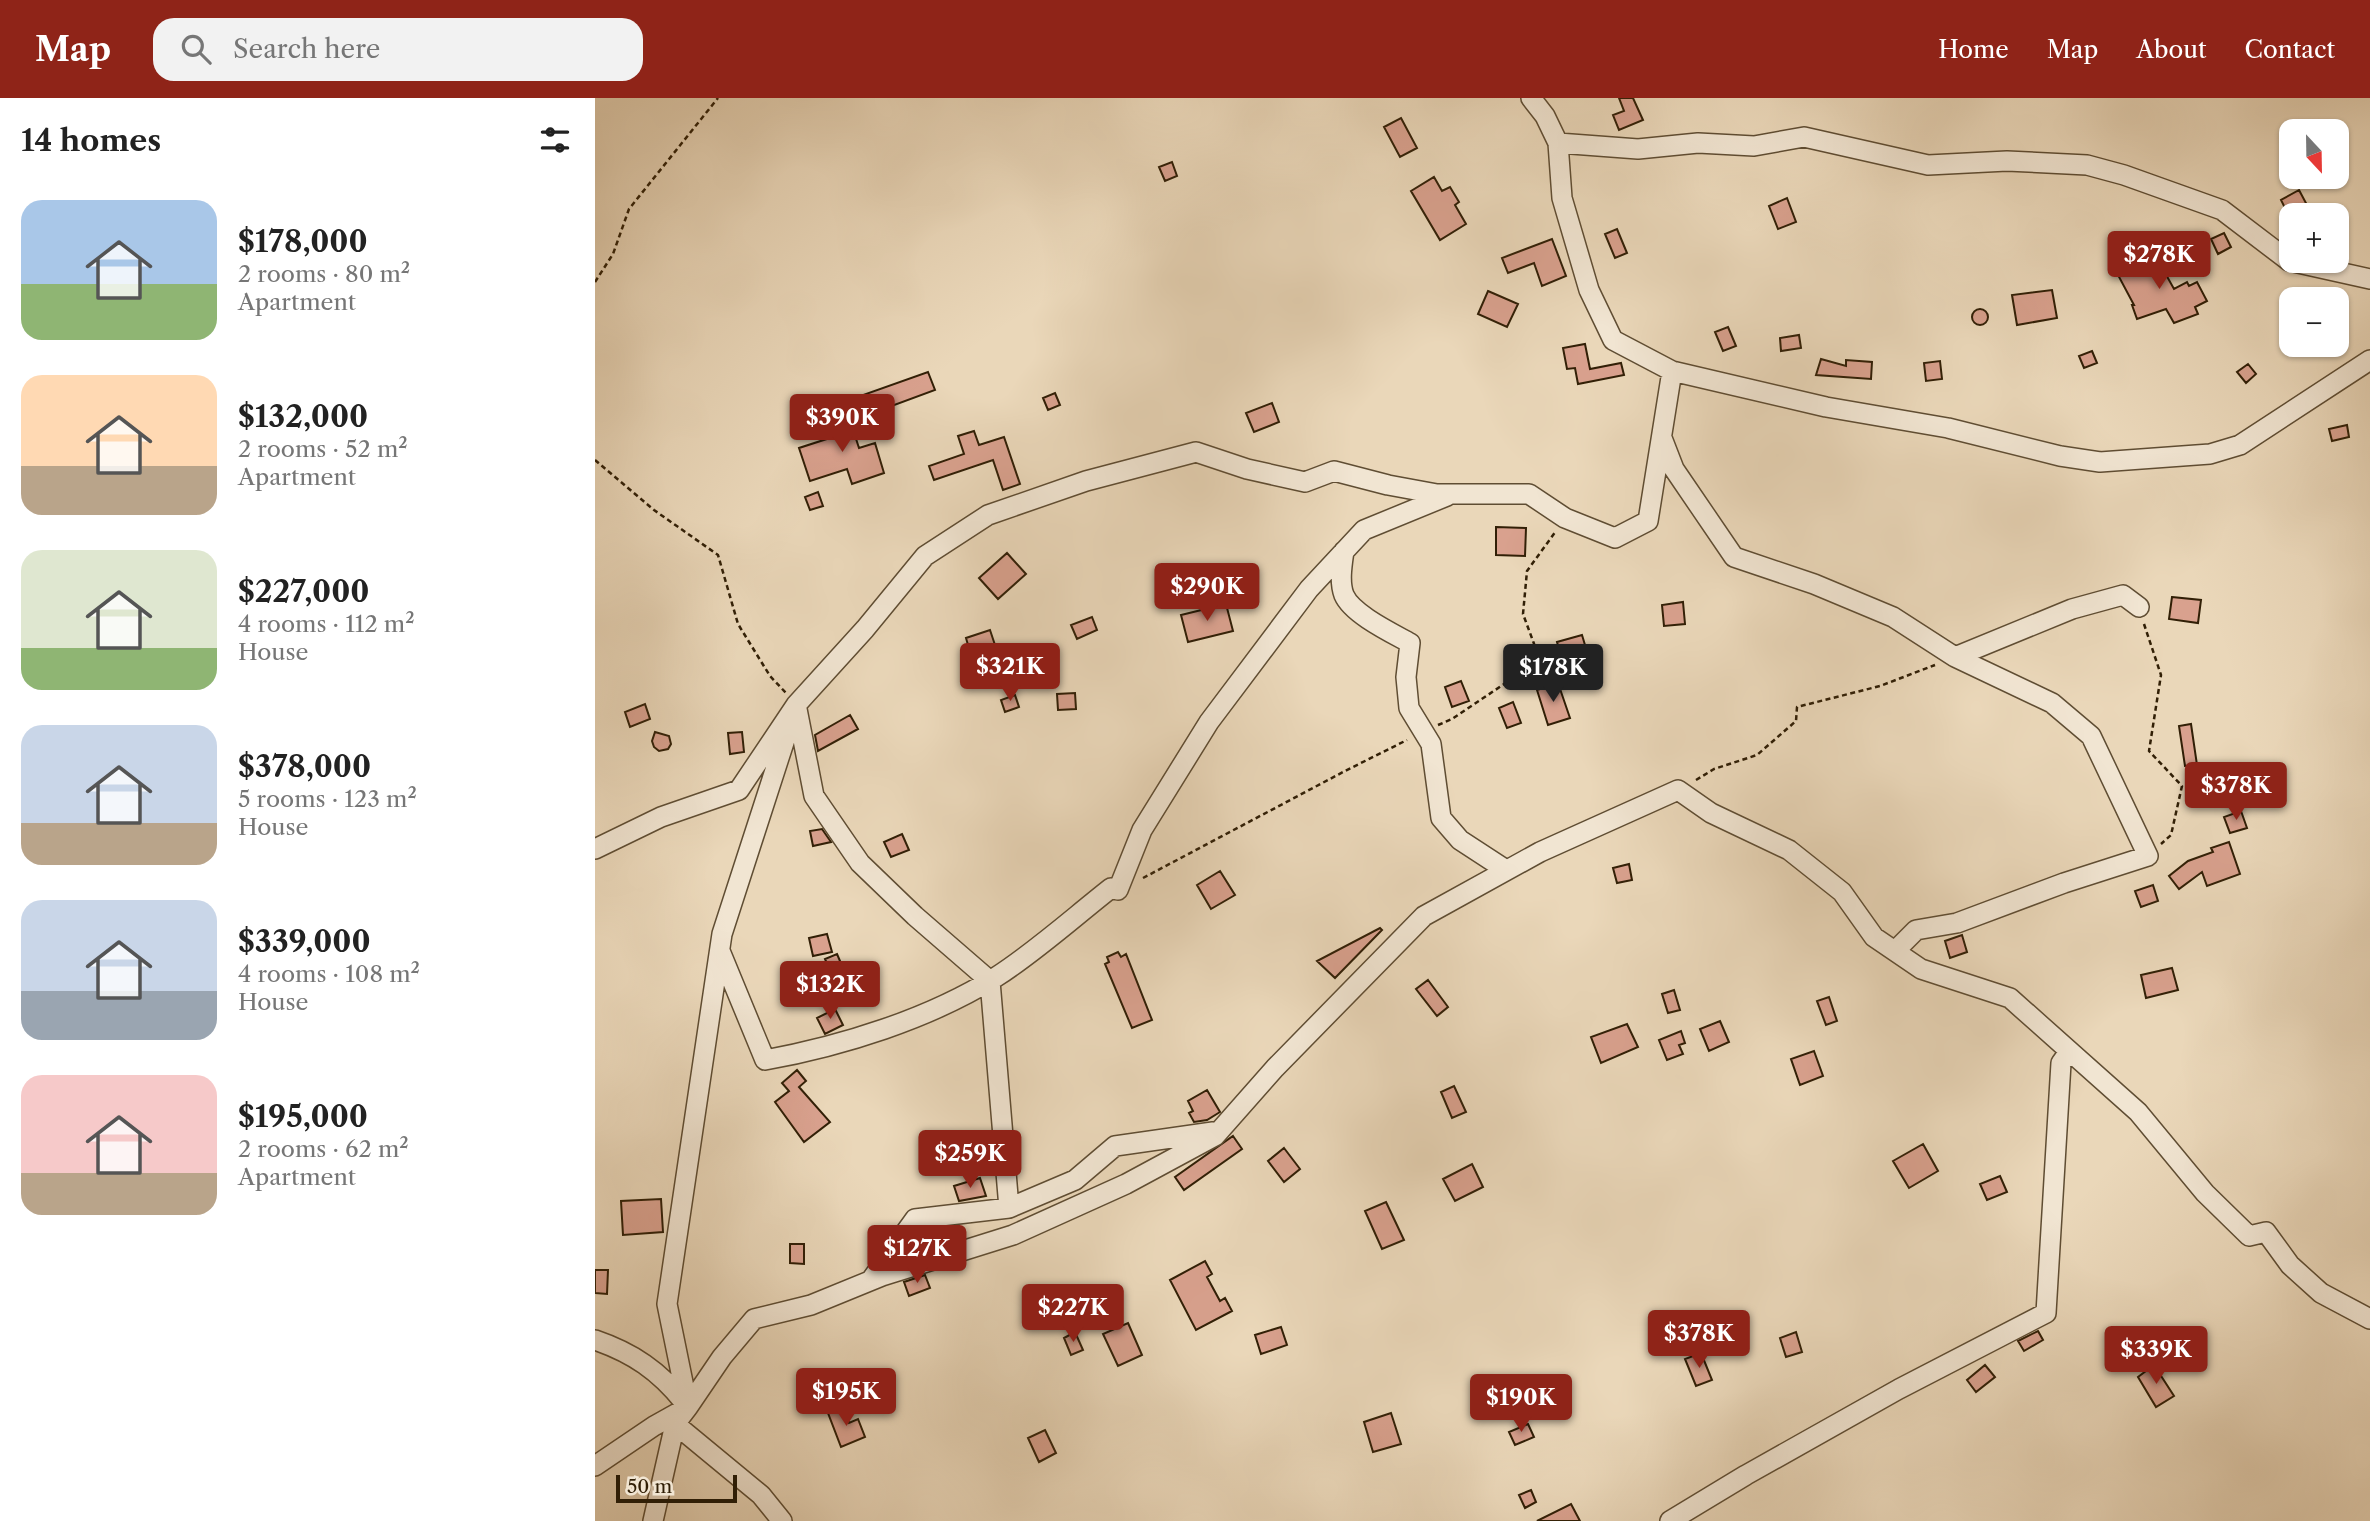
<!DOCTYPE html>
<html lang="en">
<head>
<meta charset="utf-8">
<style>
  body { margin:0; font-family:"Libre Caslon Text",serif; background:#f2f2f2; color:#222; height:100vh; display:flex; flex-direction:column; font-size:26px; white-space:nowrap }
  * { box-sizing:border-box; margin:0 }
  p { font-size:23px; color:#767676 }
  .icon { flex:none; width:38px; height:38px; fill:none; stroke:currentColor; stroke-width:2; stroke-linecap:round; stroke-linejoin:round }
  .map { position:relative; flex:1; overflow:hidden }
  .drawer { display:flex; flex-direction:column; background:#fff; width:595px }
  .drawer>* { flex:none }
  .needle { width:46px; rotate:158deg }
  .controls { position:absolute; left:1684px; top:21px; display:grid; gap:14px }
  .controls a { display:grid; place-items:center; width:70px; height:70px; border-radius:14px; background:#fff; box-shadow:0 2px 5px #0004; font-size:35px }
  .scale { position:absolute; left:21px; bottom:18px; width:121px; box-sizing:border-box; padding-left:7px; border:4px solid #311f06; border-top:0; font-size:19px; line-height:24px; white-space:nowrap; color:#311f06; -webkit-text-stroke:5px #f1e5d2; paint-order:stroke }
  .price { position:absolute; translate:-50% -60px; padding:0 16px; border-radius:7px; background:#8f2418; color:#fff; font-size:23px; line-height:46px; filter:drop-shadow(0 2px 4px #0008) }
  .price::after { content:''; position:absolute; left:50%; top:42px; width:21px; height:16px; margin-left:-10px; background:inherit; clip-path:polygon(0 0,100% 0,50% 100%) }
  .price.on { background:#222; color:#fff }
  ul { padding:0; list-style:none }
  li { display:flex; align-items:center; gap:21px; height:175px; padding:0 21px }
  li span { display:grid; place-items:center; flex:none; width:196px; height:140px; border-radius:21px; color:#555 }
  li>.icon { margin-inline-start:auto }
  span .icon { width:84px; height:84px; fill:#fffc; stroke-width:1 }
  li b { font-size:30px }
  h2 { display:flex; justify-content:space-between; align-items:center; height:84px; padding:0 21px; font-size:30px }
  header { display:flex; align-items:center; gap:42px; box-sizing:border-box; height:98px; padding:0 35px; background:#8f2418; color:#fff }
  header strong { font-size:33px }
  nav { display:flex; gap:38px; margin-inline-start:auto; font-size:24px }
  .search { width:490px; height:63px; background:#f2f2f2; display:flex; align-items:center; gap:18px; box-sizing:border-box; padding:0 24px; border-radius:21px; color:#767676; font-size:26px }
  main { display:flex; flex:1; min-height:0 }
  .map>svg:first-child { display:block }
</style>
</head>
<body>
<header>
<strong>Map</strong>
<div class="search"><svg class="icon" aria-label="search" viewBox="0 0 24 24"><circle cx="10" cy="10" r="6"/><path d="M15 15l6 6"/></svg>Search here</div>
<nav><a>Home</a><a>Map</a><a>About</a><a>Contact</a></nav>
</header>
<main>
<section class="drawer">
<h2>14 homes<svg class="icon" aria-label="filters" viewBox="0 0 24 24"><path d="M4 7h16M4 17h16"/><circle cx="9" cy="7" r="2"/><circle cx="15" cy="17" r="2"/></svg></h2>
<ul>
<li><span style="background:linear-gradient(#a9c7e8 60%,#8fb573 0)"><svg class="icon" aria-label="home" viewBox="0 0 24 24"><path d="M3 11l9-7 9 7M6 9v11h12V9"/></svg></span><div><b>$178,000</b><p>2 rooms · 80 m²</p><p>Apartment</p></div></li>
<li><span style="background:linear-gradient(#ffd9b3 65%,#b9a48a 0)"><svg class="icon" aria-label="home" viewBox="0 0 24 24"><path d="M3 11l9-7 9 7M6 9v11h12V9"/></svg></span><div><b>$132,000</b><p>2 rooms · 52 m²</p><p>Apartment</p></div></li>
<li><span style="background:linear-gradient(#dfe7d0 70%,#8fb573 0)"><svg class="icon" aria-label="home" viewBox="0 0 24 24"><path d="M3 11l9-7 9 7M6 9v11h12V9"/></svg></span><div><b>$227,000</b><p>4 rooms · 112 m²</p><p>House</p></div></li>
<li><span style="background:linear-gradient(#c9d6e8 70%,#b9a48a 0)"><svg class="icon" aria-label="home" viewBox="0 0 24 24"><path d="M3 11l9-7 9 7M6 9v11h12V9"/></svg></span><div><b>$378,000</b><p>5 rooms · 123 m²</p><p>House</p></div></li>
<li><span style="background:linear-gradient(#c9d6e8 65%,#9aa5b1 0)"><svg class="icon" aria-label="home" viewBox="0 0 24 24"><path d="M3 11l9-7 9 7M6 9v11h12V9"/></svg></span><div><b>$339,000</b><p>4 rooms · 108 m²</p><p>House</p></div></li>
<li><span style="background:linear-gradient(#f6c9c9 70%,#b9a48a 0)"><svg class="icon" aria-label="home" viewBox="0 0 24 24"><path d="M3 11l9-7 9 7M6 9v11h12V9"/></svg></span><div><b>$195,000</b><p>2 rooms · 62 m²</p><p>Apartment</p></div></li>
</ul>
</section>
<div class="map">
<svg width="1775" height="1423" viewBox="0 0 1775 1423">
  <rect width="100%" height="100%" fill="#ead7b9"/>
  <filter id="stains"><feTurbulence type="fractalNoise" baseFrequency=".00286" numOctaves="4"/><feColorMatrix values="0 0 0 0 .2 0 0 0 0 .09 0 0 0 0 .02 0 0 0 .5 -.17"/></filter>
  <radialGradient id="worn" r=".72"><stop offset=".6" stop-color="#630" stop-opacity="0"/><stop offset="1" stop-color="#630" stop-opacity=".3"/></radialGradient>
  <path fill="#d9a18e" stroke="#311f06" stroke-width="2" d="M1024,0H1038L1048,22L1024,32L1018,17L1029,13Z
    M806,20L822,50L805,59L789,29Z
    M577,64L582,78L570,83L564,69Z
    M839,79L847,93L855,89L864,104L860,107L871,126L845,142L816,93Z
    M1704,92L1712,107L1693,116L1686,102Z
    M1192,100L1201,124L1183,131L1174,108Z
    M1022,131L1032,155L1020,160L1010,136Z
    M1629,135L1636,149L1623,156L1616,141Z
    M957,141L971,178L947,188L939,165L913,175L907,160Z
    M1560,157L1579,191L1592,184L1594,188L1602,184L1612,203L1600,209L1603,216L1579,225L1571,211L1542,221L1537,207H1539L1523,177L1534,171L1532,166L1546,159L1548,164Z
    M1457,192L1462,220L1422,227L1417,197Z
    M893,193L923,206L912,229L883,216Z
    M1377 219a8 8 0 1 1 16 0a8 8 0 1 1-16 0Z
    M1133,229L1141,248L1128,253L1120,234Z
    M1204,237L1206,250L1186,253L1185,240Z
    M990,246L995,271L1026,265L1029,277L983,286L980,270L972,271L968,250Z
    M1497,253L1502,265L1489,270L1484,258Z
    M1226,261L1251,268V262L1277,264L1276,281L1221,277Z
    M1345,263L1347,281L1331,283L1329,265Z
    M1653,266L1661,276L1651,285L1642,274Z
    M333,274L340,292L275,316L268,297Z
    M460,295L465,307L453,312L448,300Z
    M677,305L684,324L659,334L651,315Z
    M252,313L264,350L280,345L289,375L257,386L252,371L215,383L204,350L241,338L235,319Z
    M1752,327L1754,339L1737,343L1734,331Z
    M379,333L384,347L409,339L425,386L408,392L398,362L339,382L334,368L369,356L363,338Z
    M223,394L228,408L215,412L210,399Z
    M901,429L931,430L930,458L901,457Z
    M412,455L431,476L403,501L384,480Z
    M1577,499L1606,502L1603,525L1574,521Z
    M1088,504L1090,526L1069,528L1067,507Z
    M631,506L638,533L593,544L586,517Z
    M497,519L502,532L482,541L476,527Z
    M395,532L402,553L377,561L371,540Z
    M987,537L996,567L971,574L962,544Z
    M866,583L874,603L857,609L850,589Z
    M963,585L975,620L953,627L942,592Z
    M480,595L481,611L463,612L462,596Z
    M420,597L424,609L410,614L406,602Z
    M918,604L926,625L912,630L904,610Z
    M50,606L55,621L35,629L30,614Z
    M255,617L263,631L223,653L220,637Z
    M1596,626L1602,667L1590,668L1584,628Z
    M60,634L74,638L76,646L73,651L64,653L59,649L57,643Z
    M147,634L149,654L135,656L133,635Z
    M1646,713L1652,730L1635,735L1629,719Z
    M227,731L236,744L218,748L215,733Z
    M307,736L314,752L296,759L289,744Z
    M1634,744L1645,776L1612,788L1607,774L1584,791L1574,778L1593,763L1618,754L1616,750Z
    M1034,766L1037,782L1022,785L1018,770Z
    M625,773L640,797L616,811L602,787Z
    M1558,787L1563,803L1546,809L1540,793Z
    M785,830L787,832L740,880L722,863Z
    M232,836L237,854L218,858L214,840Z
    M1367,837L1372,854L1355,860L1350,843Z
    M523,854L526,859L531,856L557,922L537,930L510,866L514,864L512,859Z
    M242,856L248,870L236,875L230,861Z
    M1577,870L1583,892L1551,900L1546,877Z
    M833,882L853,909L842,918L821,891Z
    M1079,892L1085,912L1073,915L1067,896Z
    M1234,899L1242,923L1231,927L1222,903Z
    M240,911L248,927L230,936L222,920Z
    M1125,923L1134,944L1114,953L1105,931Z
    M1032,926L1043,949L1006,965L996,939Z
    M1086,933L1090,945L1084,947L1088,956L1072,962L1064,942Z
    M1219,953L1228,978L1205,987L1196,961Z
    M202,972L211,983L204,989L235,1024L209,1044L180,1004L194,993L187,985Z
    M859,988L871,1014L857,1020L846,994Z
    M612,992L625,1014L612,1022L599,1024L594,1015L598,1013L593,1003Z
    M638,1038L647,1051L589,1092L580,1079Z
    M1328,1046L1343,1073L1314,1090L1298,1063Z
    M689,1050L705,1071L689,1084L673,1063Z
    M877,1066L888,1089L860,1103L848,1081Z
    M1405,1078L1412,1094L1392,1102L1385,1086Z
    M385,1080L391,1098L364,1103L359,1088Z
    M66,1101L68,1134L28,1137L26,1103Z
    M791,1104L809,1142L787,1151L770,1113Z
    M195,1146H209V1166L195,1165Z
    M610,1163L617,1176L612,1179L625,1203L630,1200L637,1213L601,1232L575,1182Z
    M0,1172H13L12,1196L0,1195Z
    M330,1177L335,1190L314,1198L309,1184Z
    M533,1225L547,1257L523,1268L508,1236Z
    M686,1229L692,1247L666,1256L660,1237Z
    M1443,1233L1448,1242L1429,1253L1423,1243Z
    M480,1234L488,1252L476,1257L469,1240Z
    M1201,1234L1207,1254L1191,1259L1185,1240Z
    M1106,1255L1117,1282L1101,1288L1090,1261Z
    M1390,1267L1400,1279L1381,1294L1372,1282Z
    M1559,1267L1579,1298L1561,1309L1543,1279Z
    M213 1285a8 8 0 1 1 16 0a8 8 0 1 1-16 0Z
    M248,1309L254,1325L263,1321L270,1339L246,1349L233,1315Z
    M796,1315L806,1346L778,1354L769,1324Z
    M933,1326L939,1339L920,1347L914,1334Z
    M450,1332L461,1355L444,1364L433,1340Z
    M936,1392L941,1404L930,1410L924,1397Z
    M976,1406L985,1423H942Z"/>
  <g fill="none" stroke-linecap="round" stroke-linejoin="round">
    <defs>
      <path id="minor" d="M936,0L950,18L963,45L967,100L994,192L1018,242L1077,273L1231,309L1353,330L1465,358L1505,364L1615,356L1645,347L1775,262
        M963,45L1043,51L1103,45L1159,48L1209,39L1333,67L1412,63L1492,67L1529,77L1627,112L1694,163L1775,181
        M1067,340L1079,371L1139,459L1219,486L1298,519L1360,559L1457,605L1496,638L1553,758L1469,785L1362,825L1321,832L1300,853
        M749,453C747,467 744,484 749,497C757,516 797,535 815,545L811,579L814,610L836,646L846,720L865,742L911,772
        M1360,559L1477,511L1528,497L1544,509
        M202,611L219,698L265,765L320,818L395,883L414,1110L320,1121L276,1182
        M0,751L66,719L144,692L201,607L270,531L330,458L393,417L491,383L601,354L652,371L710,384L739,373L793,387L842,396H934L970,420L1020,440L1053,423L1077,273
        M125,853L170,962C247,948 334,921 401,879C439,855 479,819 516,790L523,792L547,732L614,624L714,491L769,432L852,398
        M414,1110L480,1082L520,1048L618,1034
        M0,1242C38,1255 64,1273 89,1304
        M80,1326L166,1397L187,1423
        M0,1368L59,1328L93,1309L127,1259L159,1221L216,1207L287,1178L418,1137L531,1086L620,1038L680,970L829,818L945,754L1083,692L1116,715L1194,752L1247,794L1279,839L1326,871L1415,900L1543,1014L1610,1095L1654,1138L1671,1134L1695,1167L1726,1195L1775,1221
        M58,1423L80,1326L93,1309L72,1206L127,836L194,629
        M1075,1423L1151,1377L1304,1291L1451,1215L1466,965L1474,954"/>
    </defs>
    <use href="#minor" stroke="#5f4d33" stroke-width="22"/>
    <path stroke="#311f06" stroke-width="2.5" stroke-dasharray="5 3.5" stroke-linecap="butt" d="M0,184L18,156L34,111L123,0
      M0,362L59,412L123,457L143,526L175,578L191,595
      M1549,526L1566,577L1554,653L1587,688L1576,737L1566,746
      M843,627L857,621L945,562L928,516L932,473L961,433
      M1101,682L1119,671L1162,657L1201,623L1202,609L1285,588L1340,567
      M548,780L750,673L812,642"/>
    <use href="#minor" stroke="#f1e5d2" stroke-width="19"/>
  </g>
  <rect width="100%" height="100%" filter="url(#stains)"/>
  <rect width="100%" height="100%" fill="url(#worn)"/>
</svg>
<div class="controls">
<a><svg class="needle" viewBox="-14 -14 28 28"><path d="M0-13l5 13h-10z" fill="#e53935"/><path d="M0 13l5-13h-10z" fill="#767676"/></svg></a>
<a>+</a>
<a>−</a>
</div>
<div class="scale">50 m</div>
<b class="price" style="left:1564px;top:193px">$278K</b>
<b class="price" style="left:247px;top:356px">$390K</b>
<b class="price" style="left:612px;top:525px">$290K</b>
<b class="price" style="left:415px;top:605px">$321K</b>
<b class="price on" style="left:958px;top:606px">$178K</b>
<b class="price" style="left:1641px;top:724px">$378K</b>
<b class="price" style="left:235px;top:923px">$132K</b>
<b class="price" style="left:375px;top:1092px">$259K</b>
<b class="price" style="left:322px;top:1187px">$127K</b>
<b class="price" style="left:478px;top:1246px">$227K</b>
<b class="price" style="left:1104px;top:1272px">$378K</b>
<b class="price" style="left:1561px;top:1288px">$339K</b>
<b class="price" style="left:251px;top:1330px">$195K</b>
<b class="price" style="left:926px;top:1336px">$190K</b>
</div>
</main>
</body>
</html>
